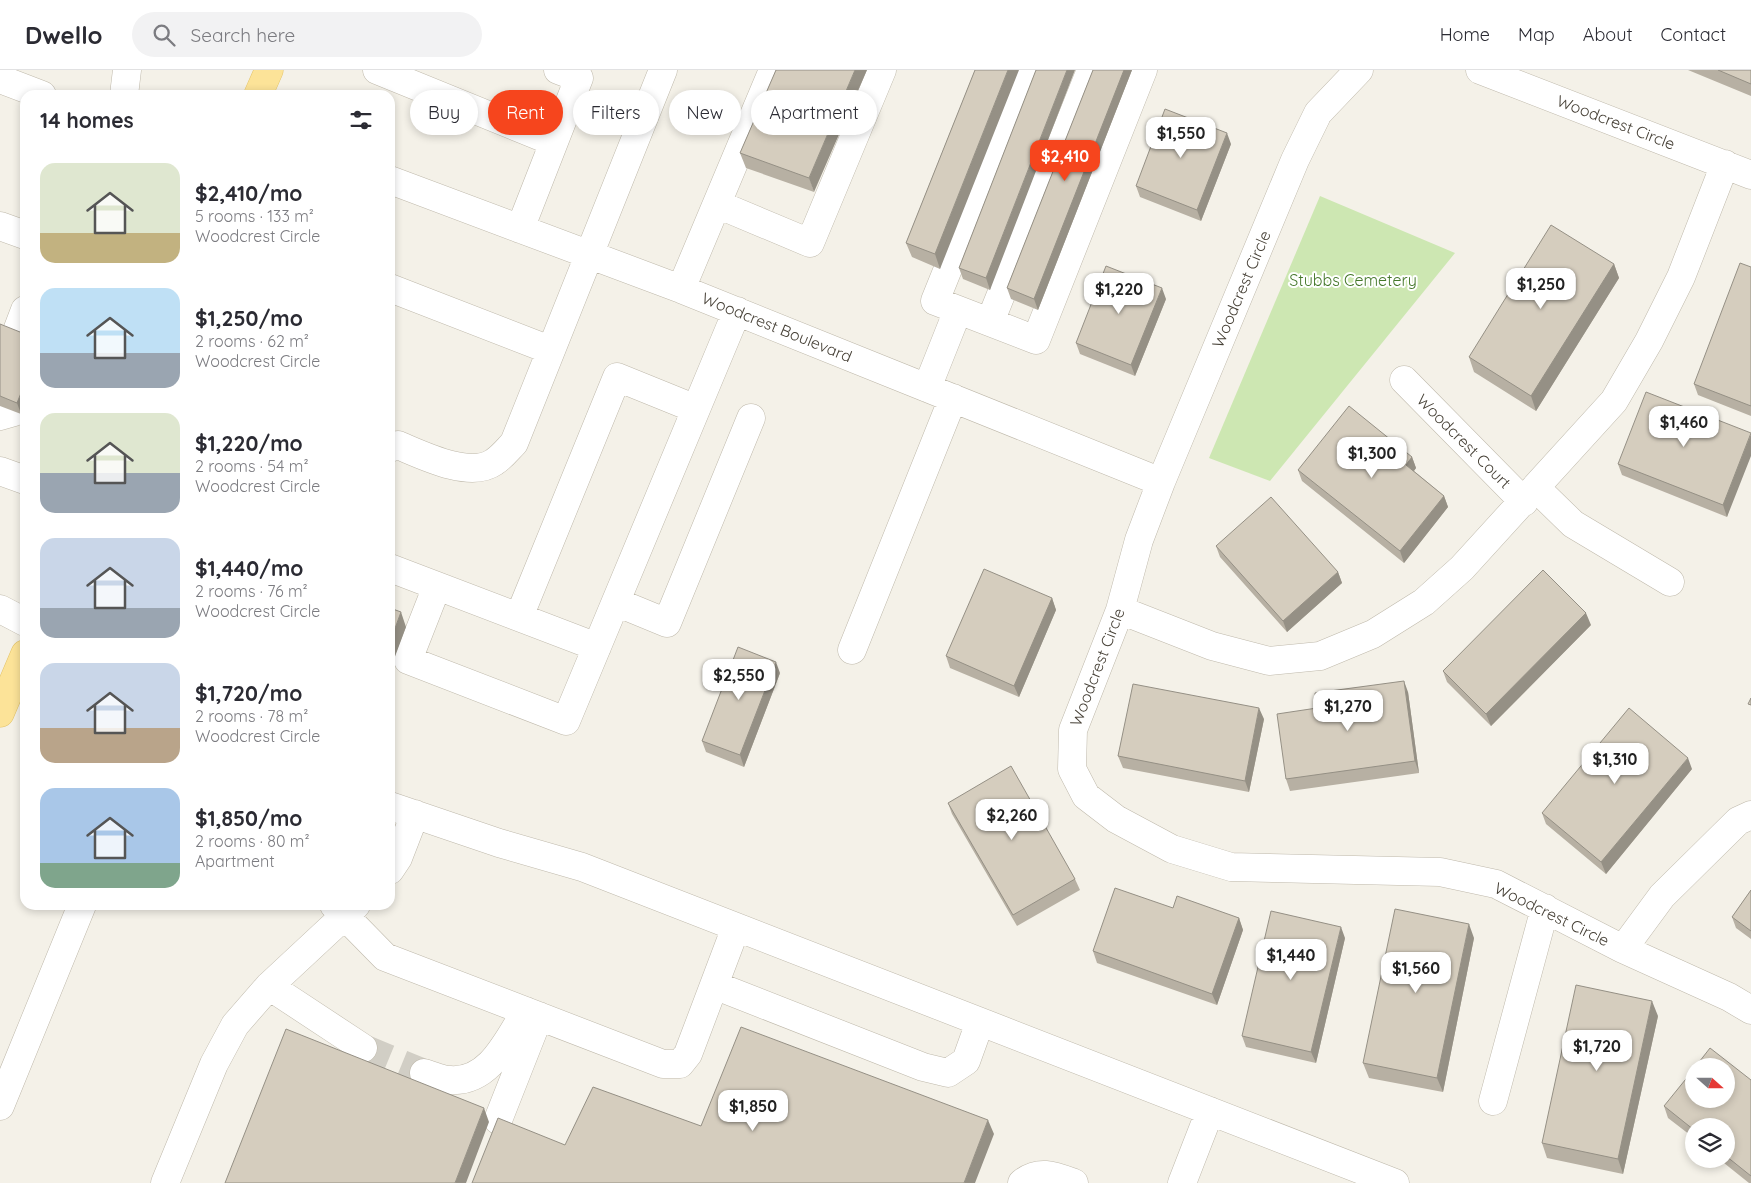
<!DOCTYPE html>
<html lang="en">
<head>
<meta charset="utf-8">
<style>
  body { margin:0; font-family:Quicksand,sans-serif; background:#f2f2f3; color:#2b2b33; height:100vh; display:flex; flex-direction:column; font-size:19px; white-space:nowrap }
  * { box-sizing:border-box; margin:0 }
  p { font-size:16px; color:#7c7c81 }
  .icon { flex:none; width:28px; height:28px; fill:none; stroke:currentColor; stroke-width:2; stroke-linecap:round; stroke-linejoin:round }
  .map { position:relative; flex:1; overflow:hidden }
  .drawer { position:absolute; left:20px; top:20px; width:375px; height:820px; display:flex; flex-direction:column; background:#fff; border-radius:15px; box-shadow:0 2px 8px #0003 }
  .drawer>* { flex:none }
  .banner { position:absolute; left:410px; top:20px; width:475px; height:45px; display:flex; gap:10px }
  .needle { width:32px; rotate:111deg }
  .controls { position:absolute; left:1685px; top:988px; display:grid; gap:10px }
  .controls a { display:grid; place-items:center; width:50px; height:50px; border-radius:50%; background:#fff; box-shadow:0 2px 8px #0003; font-size:25px }
  .price { position:absolute; translate:-50% -42px; padding:0 11px; border-radius:10px; background:#fff; color:#222; font-size:16px; line-height:32px; filter:drop-shadow(0 1px 2px #0008) }
  .price::after { content:''; position:absolute; left:50%; top:30px; width:15px; height:11px; margin-left:-8px; background:inherit; clip-path:polygon(0 0,100% 0,50% 100%) }
  .price.active { background:#f6451d; color:#fff }
  ul { padding:0; list-style:none }
  li { display:flex; align-items:center; gap:15px; height:125px; padding:0 20px }
  li span { display:grid; place-items:center; flex:none; width:140px; height:100px; border-radius:15px; color:#555 }
  li>.icon { margin-inline-start:auto }
  span .icon { width:60px; height:60px; fill:#fffc; stroke-width:1 }
  li b { font-size:21px }
  h2 { display:flex; justify-content:space-between; align-items:center; height:60px; padding:0 20px; font-size:21px }
  .pill { padding:0 18px; border-radius:22px; background:#fff; box-shadow:0 2px 8px #0003; font-size:18px; line-height:45px }
  .pill.active { background:#f6451d; color:#fff }
  header { display:flex; align-items:center; gap:30px; box-sizing:border-box; height:70px; padding:0 25px; background:#fff; border-bottom:1px solid #e1e1e2 }
  header strong { font-size:24px }
  nav { display:flex; gap:28px; margin-inline-start:auto; font-size:18px }
  .search { width:350px; height:45px; background:#f2f2f3; display:flex; align-items:center; gap:12px; box-sizing:border-box; padding:0 18px; border-radius:28px; color:#7c7c81; font-size:19px }
  .map>svg:first-child { display:block }
</style>
</head>
<body>
<header>
<strong>Dwello</strong>
<div class="search"><svg class="icon" aria-label="search" viewBox="0 0 24 24"><circle cx="10" cy="10" r="6"/><path d="M15 15l6 6"/></svg>Search here</div>
<nav><a>Home</a><a>Map</a><a>About</a><a>Contact</a></nav>
</header>
<div class="map">
<svg width="1751" height="1113" viewBox="0 0 1751 1113">
  <rect width="100%" height="100%" fill="#f4f1e8"/>
  <path fill="#cde7b2" d="M1320,126L1455,183L1270,411L1209,388Z"/>
  <g fill="none" stroke-linecap="round" stroke-linejoin="round">
    <path stroke="#d1cec5" stroke-width="28" stroke-dasharray="28 14" stroke-linecap="butt" d="M363,978L424,1003"/>
    <defs>
      <path id="minor" d="M377,0L554,72
        M1028,0L935,231L1036,270L1143,0
        M1359,0L1318,43L1295,90L1161,412L1139,470L1120,540L1073,660L1072,699L1086,726L1116,749L1172,779L1231,797L1440,802L1496,814L1623,879L1662,826L1738,751L1751,745
        M1480,0L1751,105
        M0,9L42,25
        M124,25L127,0
        M390,110L681,219L1161,412
        M717,134L810,173L882,0
        M0,156L25,165
        M520,159L579,8L558,0
        M390,218L550,280
        M681,219L773,0
        M990,252L1091,0
        M14,269L25,240
        M1404,310L1524,432
        M927,318L958,240
        M0,346L14,342
        M390,378L398,375C422,385 470,409 494,392C502,387 508,379 514,373L663,0
        M0,401L25,410
        M1536,418L1573,454L1670,512
        M390,498L597,577
        M437,516L408,590L566,651L737,241
        M616,532L667,553L751,348
        M0,539L25,552
        M1120,540L1212,576L1269,591L1320,586L1373,564L1424,532L1462,498L1614,331L1649,271L1681,207L1725,94
        M519,547L617,307L696,339
        M852,580L953,328
        M390,736L499,773L582,797L1395,1113
        M390,800L398,788L415,744
        M334,835L385,887L663,994H680L688,984L736,857
        M1623,879L1729,927L1751,940
        M714,915L923,997L948,1003L966,991L980,952
        M269,916L363,978
        M424,1003C432,1005 442,1010 450,1010C490,1013 508,969 526,941
        M1493,1031L1545,838
        M0,1036L82,835
        M498,1050L539,946
        M165,1113L214,994L235,955L269,916L356,835
        M1022,1113C1039,1099 1055,1106 1074,1113
        M1182,1113L1210,1041"/>
      <path id="major" d="M258,25L269,0
        M0,643L25,584"/>
    </defs>
    <use href="#minor" stroke="#bfb9ab" stroke-width="29"/>
    <use href="#major" stroke="#e2c268" stroke-width="29"/>
    <use href="#minor" stroke="#fff" stroke-width="28"/>
    <use href="#major" stroke="#fce398" stroke-width="28"/>
  </g>
  <path fill="#b7b0a3" d="M776,0L814,122L746,98L740,83Z
    M975,0L940,199L912,187L906,173Z
    M1036,0L990,220L963,209L959,198Z
    M1093,0H1132L1038,240L1011,229L1007,218Z
    M1688,0H1751V26Z
    M1231,74L1201,151L1140,127L1136,116Z
    M1614,194L1619,208L1536,341L1474,302L1469,287Z
    M1751,197V346L1698,325L1694,314Z
    M1166,229L1135,306L1080,284L1076,273Z
    M0,254L21,344L0,336Z
    M1751,363L1727,447L1622,405L1618,394Z
    M1412,387L1416,398L1414,401L1444,426L1448,437L1404,493L1302,411L1298,400Z
    M1216,476L1338,502L1342,513L1287,562L1220,487Z
    M1052,528L1056,540L1019,627L950,598L946,586Z
    M1591,555L1491,656L1447,612L1443,601Z
    M780,603L744,697L706,682L702,671Z
    M1408,622L1419,703L1290,721L1286,709L1317,638Z
    M1264,649L1249,722L1123,698L1118,686Z
    M1692,699L1606,804L1546,754L1542,743Z
    M948,733L1075,809L1080,820L1017,856L952,744Z
    M1751,820V869L1736,858L1732,847Z
    M1173,838L1239,848L1243,860L1217,935L1097,893L1093,881Z
    M1345,868L1316,993L1246,977L1242,966Z
    M1474,868L1443,1022L1369,1008L1363,993Z
    M1658,946L1623,1104L1547,1088L1542,1073Z
    M1751,1010V1113H1749L1719,1089H1726V1056H1694V1068L1668,1048L1664,1036Z"/>
  <path fill="#959085" d="M855,0H867L814,122L809,108Z
    M1008,0H1019L940,199L935,184Z
    M1067,0H1075L990,220L986,208Z
    M1124,0H1132L1038,240L1034,229Z
    M1227,63L1231,74L1201,151L1197,140Z
    M1614,194L1619,208L1536,341L1531,326Z
    M1162,218L1166,229L1135,306L1131,295Z
    M25,313V335L21,344L17,333Z
    M1751,364V386L1727,447L1723,435Z
    M1412,387L1416,398L1410,406L1406,395Z
    M1444,426L1448,437L1404,493L1400,481Z
    M1338,502L1342,513L1287,562L1283,551Z
    M1052,528L1056,540L1019,627L1014,616Z
    M401,542L406,557L390,600V572Z
    M1586,543L1591,555L1491,656L1486,644Z
    M776,592L780,603L744,697L740,685Z
    M1404,611L1408,622L1419,703L1415,691Z
    M1259,638L1264,649L1249,722L1245,711Z
    M1688,688L1692,699L1606,804L1601,792Z
    M1239,848L1243,860L1217,935L1212,924Z
    M1469,854L1474,868L1443,1022L1437,1008Z
    M1341,857L1345,868L1316,993L1311,982Z
    M1652,931L1658,946L1623,1104L1618,1089Z
    M484,1038L489,1052L466,1113H455Z
    M988,1050L994,1064L975,1113H964Z"/>
  <path fill="#d5cdbe" stroke="#959085" d="M776,0H855L809,108L740,83Z
    M975,0H1008L935,184L906,173Z
    M1036,0H1067L986,208L959,198Z
    M1093,0H1124L1034,229L1007,218Z
    M1718,0H1751V14Z
    M1165,39L1227,63L1197,140L1136,116Z
    M1551,155L1614,194L1531,326L1469,287Z
    M1740,193L1751,197V336L1694,314Z
    M1106,196L1162,218L1131,295L1076,273Z
    M0,254L25,264V313L17,333L0,326Z
    M1646,322L1751,363L1723,435L1618,394Z
    M1349,336L1412,387L1406,395L1444,426L1400,481L1298,400Z
    M1271,427L1338,502L1283,551L1216,476Z
    M984,499L1052,528L1014,616L946,586Z
    M1543,500L1586,543L1486,644L1443,601Z
    M390,538L401,542L390,572Z
    M738,577L776,592L740,685L702,671Z
    M1404,611L1415,691L1286,709L1277,644L1317,638L1315,623Z
    M1133,614L1259,638L1245,711L1118,686Z
    M1751,628V635L1748,634Z
    M1629,638L1688,688L1601,792L1542,743Z
    M1011,696L1075,809L1013,845L948,733Z
    M1115,818L1173,838L1177,826L1239,848L1212,924L1093,881Z
    M1751,820V861L1732,847Z
    M1395,839L1469,854L1437,1008L1363,993Z
    M1271,841L1341,857L1311,982L1242,966Z
    M1576,915L1652,931L1618,1089L1542,1073Z
    M741,957L988,1050L964,1113H472L498,1048L565,1075L593,1017L701,1056Z
    M286,959L484,1038L455,1113H225Z
    M1710,978L1751,1010V1106L1726,1086V1056H1694V1060L1664,1036L1694,999V1029H1726V996H1696Z"/>
  <g text-anchor="middle" dominant-baseline="central" stroke-width="4" stroke-linejoin="round" paint-order="stroke">
    <g font-size="16" fill="#474137" stroke="#fff">
      <text transform="translate(1616 52) rotate(21)">Woodcrest Circle</text>
      <text transform="translate(1241 219) rotate(-67)">Woodcrest Circle</text>
      <text transform="translate(777 257) rotate(22)">Woodcrest Boulevard</text>
      <text transform="translate(1464 371) rotate(45)">Woodcrest Court</text>
      <text transform="translate(1097 597) rotate(-69)">Woodcrest Circle</text>
      <text transform="translate(1552 844) rotate(26)">Woodcrest Circle</text>
    </g>
    <g font-size="16" fill="#45782b" stroke="#fff">
      <text x="1353" y="210">Stubbs Cemetery</text>
    </g>
  </g>
</svg>
<div class="controls">
<a><svg class="needle" viewBox="-14 -14 28 28"><path d="M0-13l5 13h-10z" fill="#e53935"/><path d="M0 13l5-13h-10z" fill="#7c7c81"/></svg></a>
<a><svg class="icon" aria-label="layers" viewBox="0 0 24 24"><path d="M12 4l9 5-9 5-9-5zM3 14l9 5 9-5"/></svg></a>
</div>
<b class="price" style="left:1181px;top:89px">$1,550</b>
<b class="price active" style="left:1065px;top:112px">$2,410</b>
<b class="price" style="left:1541px;top:240px">$1,250</b>
<b class="price" style="left:1119px;top:245px">$1,220</b>
<b class="price" style="left:1684px;top:378px">$1,460</b>
<b class="price" style="left:1372px;top:409px">$1,300</b>
<b class="price" style="left:739px;top:631px">$2,550</b>
<b class="price" style="left:1348px;top:662px">$1,270</b>
<b class="price" style="left:1615px;top:715px">$1,310</b>
<b class="price" style="left:1012px;top:771px">$2,260</b>
<b class="price" style="left:1291px;top:911px">$1,440</b>
<b class="price" style="left:1416px;top:924px">$1,560</b>
<b class="price" style="left:1597px;top:1002px">$1,720</b>
<b class="price" style="left:753px;top:1062px">$1,850</b>
<div class="banner">
<a class="pill">Buy</a>
<a class="pill active">Rent</a>
<a class="pill">Filters</a>
<a class="pill">New</a>
<a class="pill">Apartment</a>
</div>
<section class="drawer">
<h2>14 homes<svg class="icon" aria-label="filters" viewBox="0 0 24 24"><path d="M4 7h16M4 17h16"/><circle cx="9" cy="7" r="2"/><circle cx="15" cy="17" r="2"/></svg></h2>
<ul>
<li><span style="background:linear-gradient(#dfe7d0 70%,#c2b280 0)"><svg class="icon" aria-label="home" viewBox="0 0 24 24"><path d="M3 11l9-7 9 7M6 9v11h12V9"/></svg></span><div><b>$2,410/mo</b><p>5 rooms · 133 m²</p><p>Woodcrest Circle</p></div></li>
<li><span style="background:linear-gradient(#bfe0f5 65%,#9aa5b1 0)"><svg class="icon" aria-label="home" viewBox="0 0 24 24"><path d="M3 11l9-7 9 7M6 9v11h12V9"/></svg></span><div><b>$1,250/mo</b><p>2 rooms · 62 m²</p><p>Woodcrest Circle</p></div></li>
<li><span style="background:linear-gradient(#dfe7d0 60%,#9aa5b1 0)"><svg class="icon" aria-label="home" viewBox="0 0 24 24"><path d="M3 11l9-7 9 7M6 9v11h12V9"/></svg></span><div><b>$1,220/mo</b><p>2 rooms · 54 m²</p><p>Woodcrest Circle</p></div></li>
<li><span style="background:linear-gradient(#c9d6e8 70%,#9aa5b1 0)"><svg class="icon" aria-label="home" viewBox="0 0 24 24"><path d="M3 11l9-7 9 7M6 9v11h12V9"/></svg></span><div><b>$1,440/mo</b><p>2 rooms · 76 m²</p><p>Woodcrest Circle</p></div></li>
<li><span style="background:linear-gradient(#c9d6e8 65%,#b9a48a 0)"><svg class="icon" aria-label="home" viewBox="0 0 24 24"><path d="M3 11l9-7 9 7M6 9v11h12V9"/></svg></span><div><b>$1,720/mo</b><p>2 rooms · 78 m²</p><p>Woodcrest Circle</p></div></li>
<li><span style="background:linear-gradient(#a9c7e8 75%,#7fa58c 0)"><svg class="icon" aria-label="home" viewBox="0 0 24 24"><path d="M3 11l9-7 9 7M6 9v11h12V9"/></svg></span><div><b>$1,850/mo</b><p>2 rooms · 80 m²</p><p>Apartment</p></div></li>
</ul>
</section>
</div>
</body>
</html>
